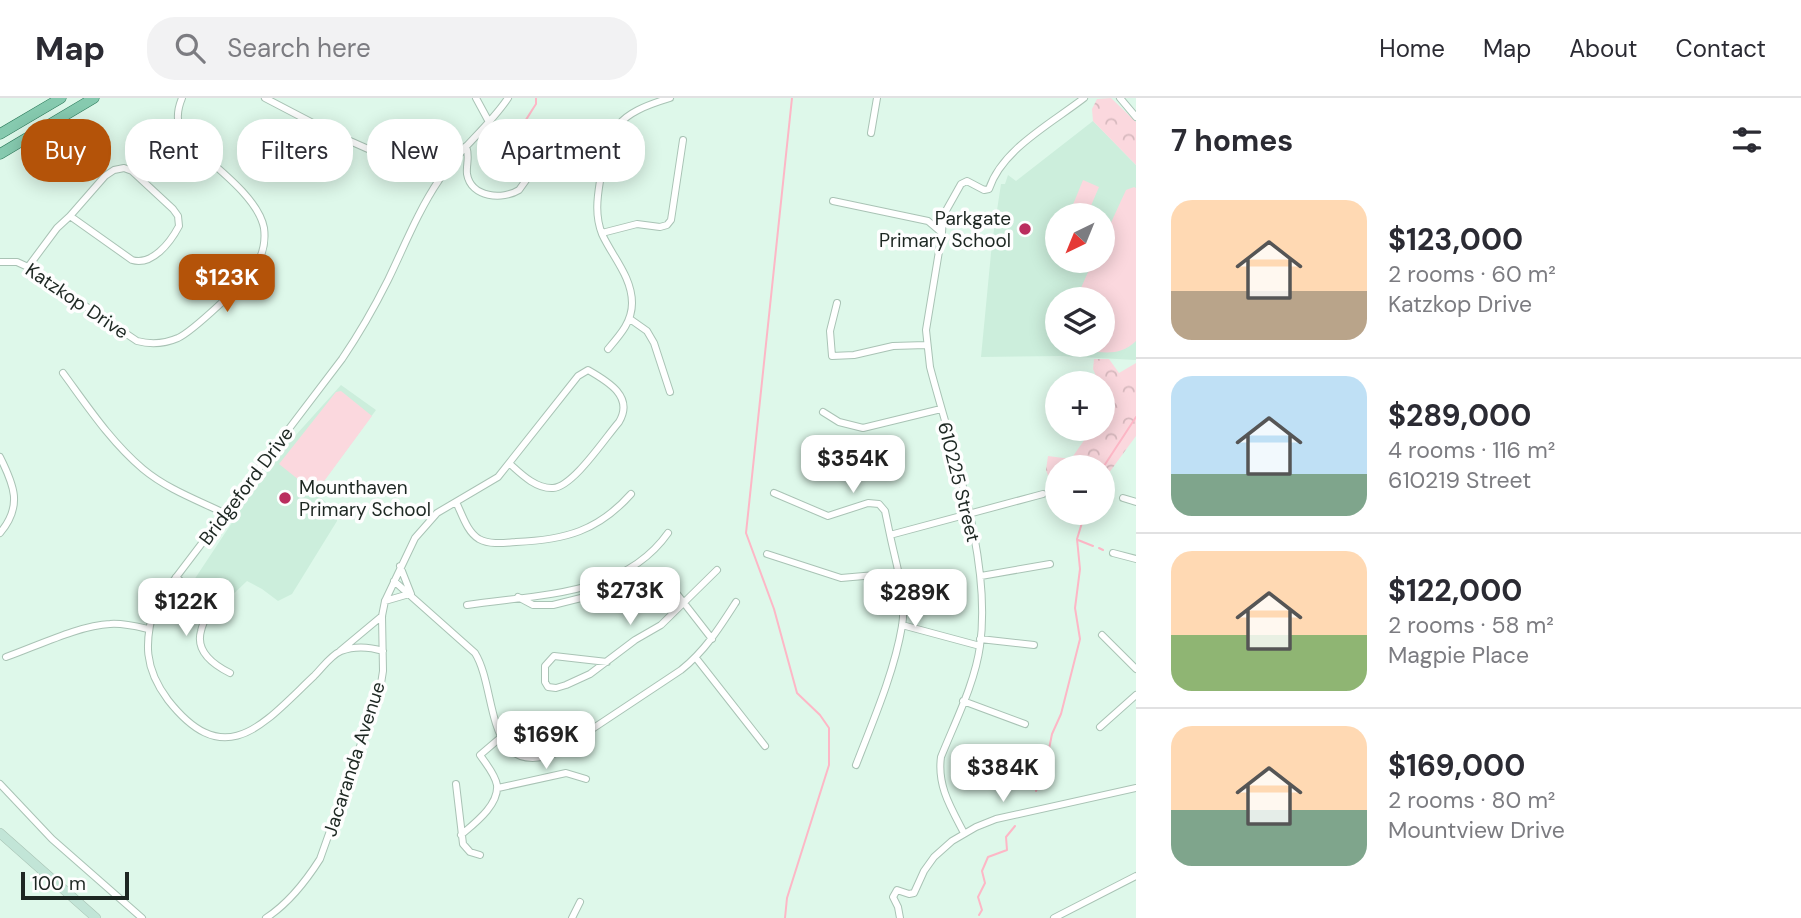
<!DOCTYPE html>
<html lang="en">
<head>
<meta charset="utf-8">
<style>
  body { margin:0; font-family:"DM Sans",sans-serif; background:#f2f2f3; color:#2b2b33; height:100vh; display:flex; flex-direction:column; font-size:26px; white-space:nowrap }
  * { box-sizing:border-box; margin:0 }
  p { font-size:23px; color:#7c7c81 }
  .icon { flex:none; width:38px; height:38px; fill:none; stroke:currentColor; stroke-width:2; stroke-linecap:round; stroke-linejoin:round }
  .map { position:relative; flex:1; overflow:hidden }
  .details { display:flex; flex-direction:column; background:#fff; width:665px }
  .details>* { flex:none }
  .hud { position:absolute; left:21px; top:21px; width:665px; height:63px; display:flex; gap:14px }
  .needle { width:46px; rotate:223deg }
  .fabs { position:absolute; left:1045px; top:105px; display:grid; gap:14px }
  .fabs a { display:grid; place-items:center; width:70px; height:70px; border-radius:50%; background:#fff; box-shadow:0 4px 18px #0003; font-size:35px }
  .scale { position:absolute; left:21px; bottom:18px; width:108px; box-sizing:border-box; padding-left:7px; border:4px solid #1d2722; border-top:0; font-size:19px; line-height:24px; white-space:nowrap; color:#1d2722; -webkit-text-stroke:5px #fefefe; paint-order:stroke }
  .price { position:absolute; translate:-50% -60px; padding:0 16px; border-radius:14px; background:#fff; color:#222; font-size:23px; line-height:46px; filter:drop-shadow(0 2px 4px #0008) }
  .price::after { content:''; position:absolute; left:50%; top:42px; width:21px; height:16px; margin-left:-10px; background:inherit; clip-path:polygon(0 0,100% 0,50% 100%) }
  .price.on { background:#b45309; color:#fff }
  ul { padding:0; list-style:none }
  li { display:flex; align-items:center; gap:21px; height:175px; padding:0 35px }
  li+li { border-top:2px solid #e1e1e2 }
  li span { display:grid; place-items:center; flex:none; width:196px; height:140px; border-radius:21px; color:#555 }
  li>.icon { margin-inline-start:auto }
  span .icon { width:84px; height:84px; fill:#fffc; stroke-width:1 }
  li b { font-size:30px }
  h2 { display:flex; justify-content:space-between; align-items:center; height:84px; padding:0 35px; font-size:30px }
  .tag { padding:0 24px; border-radius:28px; background:#fff; box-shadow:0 4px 18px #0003; font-size:24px; line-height:63px }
  .tag.on { background:#b45309; color:#fff }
  header { display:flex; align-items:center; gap:42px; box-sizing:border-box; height:98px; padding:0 35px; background:#fff; border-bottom:2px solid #e1e1e2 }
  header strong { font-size:33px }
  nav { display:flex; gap:38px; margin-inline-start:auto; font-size:24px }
  .search { width:490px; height:63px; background:#f2f2f3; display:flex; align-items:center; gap:18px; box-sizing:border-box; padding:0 24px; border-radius:28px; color:#7c7c81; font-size:26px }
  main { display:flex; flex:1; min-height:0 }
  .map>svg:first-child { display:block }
</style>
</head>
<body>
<header>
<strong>Map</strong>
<div class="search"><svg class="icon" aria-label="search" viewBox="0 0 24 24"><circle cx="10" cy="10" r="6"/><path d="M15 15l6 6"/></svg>Search here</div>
<nav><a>Home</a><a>Map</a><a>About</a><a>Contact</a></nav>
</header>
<main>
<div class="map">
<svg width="1136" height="820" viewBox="0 0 1136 820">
  <defs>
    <pattern id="forest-crowns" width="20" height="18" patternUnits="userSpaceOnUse" patternTransform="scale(1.75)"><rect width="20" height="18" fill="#fbd8de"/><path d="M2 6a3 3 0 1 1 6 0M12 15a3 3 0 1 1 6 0" fill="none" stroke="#d7b9be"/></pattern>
  </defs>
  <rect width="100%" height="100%" fill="#def8ea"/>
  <path fill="#cceedc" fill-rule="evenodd" d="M1093,23L1136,67V262L1060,258L981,259L992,145L1001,86H1005L1008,77L1016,83ZM1057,117H1102V163H1057ZM1057,201H1102V247H1057Z
    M341,287L376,312L315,395L337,414V423L292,496L278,503L262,491L247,483L226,503L216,500L192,485L245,405L286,348Z"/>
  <path fill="url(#forest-crowns)" d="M1111,0L1136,24V67L1093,23L1092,11L1097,1Z
    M1094,261H1109L1119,275L1136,265V338L1103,383L1102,369H1057V397H1055L1046,372L1048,358L1071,361L1092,331H1102L1103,312L1109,300L1103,291L1102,285H1099L1093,271Z"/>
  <path fill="#fbd8de" d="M1083,82L1099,89L1087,117L1070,114Z
    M1134,89L1136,90V243C1122,257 1107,255 1088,253L1083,247H1102V201H1076L1093,163H1102L1103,142L1126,92Z
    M341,293L372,318L322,386L309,390L279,366L336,294Z"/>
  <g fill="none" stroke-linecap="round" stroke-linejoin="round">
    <path stroke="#fdb7c6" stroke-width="2" d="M486,66C510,51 521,29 536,6V0
      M1102,371L1136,319
      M1078,442L1093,448
      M1099,450L1103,452
      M1036,693L1045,671L1052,636L1061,616L1080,541L1075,510L1080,471L1077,441L1085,415
      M979,817L982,812L978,799L985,785L982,773L988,759L1007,752L1006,739L1015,728
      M785,820L787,800L829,667V630L820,617L797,595L774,511L746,435L792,0"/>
    <defs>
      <path id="street" d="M265,0L332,35L438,82
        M476,0L489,24
        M1120,0L1136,19
        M871,35L877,0
        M466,48C470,59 466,66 467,76C471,100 503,102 519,92L549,50
        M833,103L928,123L942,135L926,232L930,269C952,353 992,461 980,548C975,585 955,624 941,659C937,688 951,710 964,735
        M602,135L637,126L660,129L667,127L671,122L683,42
        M942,135L943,118L961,86L967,83L984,92L989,91C1002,51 1052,25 1084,0
        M0,164H17L28,169L137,243C152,247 164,246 178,240C193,233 244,185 254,171C262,159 266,145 264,130C258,98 210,65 187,43C177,28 175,17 182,0
        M28,169L57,130L70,118L105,78L114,72L124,70L132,73L173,111L178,118L179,128C170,145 152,168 132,162L70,118
        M837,205L830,233L832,258L854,257L893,248L926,247
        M630,221L647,233L654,245L670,294
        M608,251C620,237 632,224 632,205C632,179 612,158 602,136C595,118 597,101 600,83C608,29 617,16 670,0
        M63,275C88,309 111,344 143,371C167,391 197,402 224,415
        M823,314L839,324L863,330L941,311
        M0,359C14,387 23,408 0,435
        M774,395L828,418L868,405L879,406L885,413L890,437
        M1123,400L1136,404
        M456,404C462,416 467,434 479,441C490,447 504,445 516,444C565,442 598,433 631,396
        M1113,455L1136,461
        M767,456L841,480L898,475
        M400,468L411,496
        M981,478L1050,466
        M176,479L207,507C209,517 203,523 201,533C195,554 214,567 230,575
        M394,483L475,555C498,592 484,682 556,655L681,572C705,553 720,529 736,504
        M518,499L533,507H553L657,481L670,487L712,541
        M385,503L409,496
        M467,507C537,496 623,499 668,435
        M902,527L980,548
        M1102,537L1136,571
        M980,541L1034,547
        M340,553L382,518
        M383,553C370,549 354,548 341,553C331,557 322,570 314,578C264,625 226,676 168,602C144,570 144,544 155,507L342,261C359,236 374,210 388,182C404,149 418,113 439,82C458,52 488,30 508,0
        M6,559C35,549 80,527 110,526C123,525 135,528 148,531
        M696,560L765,648
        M607,564L554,558L545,568V584L548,589L556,590L566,587L590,576L635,542L661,527L717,472
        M963,603L1025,626
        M1100,629L1136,597
        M856,667C873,623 894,575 902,528C907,499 896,466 890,437L1043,396
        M0,686L52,741L142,820
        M456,686L463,746L470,754L480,757
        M498,690L566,675L586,681
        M461,737C475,725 499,707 497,687C495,676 486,666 480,657L500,640
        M266,820C288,806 306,783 320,761L380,592L383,573L382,518L385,503L415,440L437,415L498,379L578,278L588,272C609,284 634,299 619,324C605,340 573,389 553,390C536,391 521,376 510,366
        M572,820L580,804
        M900,820L898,809L893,799L897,792L909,796L914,795L924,773L934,759L952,743L976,729L996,721L1136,690
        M1054,820L1136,778"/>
      <path id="secondary" d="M0,735L96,820"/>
      <path id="primary" d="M0,36L61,0
        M0,56L94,0"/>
    </defs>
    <use href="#street" stroke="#a9c3b5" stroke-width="8"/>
    <use href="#secondary" stroke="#a9c3b5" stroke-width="10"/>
    <use href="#primary" stroke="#2d7a5b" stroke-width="11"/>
    <use href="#street" stroke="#fff" stroke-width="6"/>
    <use href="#secondary" stroke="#c2e5d7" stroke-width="9"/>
    <use href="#primary" stroke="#86caaf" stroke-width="10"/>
  </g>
  <g fill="#ba2d5e" stroke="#fefefe" stroke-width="2.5">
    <circle cx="1025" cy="131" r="7"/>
    <circle cx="285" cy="400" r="7"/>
  </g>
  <g text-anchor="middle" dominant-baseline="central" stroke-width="7" stroke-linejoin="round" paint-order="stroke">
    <g font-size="19" fill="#1d2722" stroke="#fefefe" text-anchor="end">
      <text x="1011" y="120">Parkgate<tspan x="1011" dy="22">Primary School</tspan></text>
      <text x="299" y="389" text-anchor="start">Mounthaven<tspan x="299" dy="22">Primary School</tspan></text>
    </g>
    <g font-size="19" fill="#1d2722" stroke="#fefefe">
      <text transform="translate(77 203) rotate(34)">Katzkop Drive</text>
      <text transform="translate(959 384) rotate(76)">610225 Street</text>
      <text transform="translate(246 388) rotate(-53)">Bridgeford Drive</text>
      <text transform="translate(354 661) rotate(-72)">Jacaranda Avenue</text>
    </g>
  </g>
</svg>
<div class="fabs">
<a><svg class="needle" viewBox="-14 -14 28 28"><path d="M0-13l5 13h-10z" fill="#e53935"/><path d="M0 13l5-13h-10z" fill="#7c7c81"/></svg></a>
<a><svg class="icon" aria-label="layers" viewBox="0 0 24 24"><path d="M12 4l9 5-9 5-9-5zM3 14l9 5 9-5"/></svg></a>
<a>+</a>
<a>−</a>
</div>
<div class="scale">100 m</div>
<b class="price on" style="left:227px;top:216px">$123K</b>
<b class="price" style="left:853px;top:397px">$354K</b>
<b class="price" style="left:630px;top:529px">$273K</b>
<b class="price" style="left:915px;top:531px">$289K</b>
<b class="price" style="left:186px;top:540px">$122K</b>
<b class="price" style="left:546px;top:673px">$169K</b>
<b class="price" style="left:1003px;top:706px">$384K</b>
<div class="hud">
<a class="tag on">Buy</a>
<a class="tag">Rent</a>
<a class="tag">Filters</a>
<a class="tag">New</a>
<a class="tag">Apartment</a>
</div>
</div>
<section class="details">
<h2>7 homes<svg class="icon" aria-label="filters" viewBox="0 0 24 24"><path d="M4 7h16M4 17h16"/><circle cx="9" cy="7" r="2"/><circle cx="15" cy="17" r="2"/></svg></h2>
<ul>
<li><span style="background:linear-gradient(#ffd9b3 65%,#b9a48a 0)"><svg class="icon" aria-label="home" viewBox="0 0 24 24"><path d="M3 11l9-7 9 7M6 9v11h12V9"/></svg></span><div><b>$123,000</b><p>2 rooms · 60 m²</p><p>Katzkop Drive</p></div></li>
<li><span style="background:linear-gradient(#bfe0f5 70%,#7fa58c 0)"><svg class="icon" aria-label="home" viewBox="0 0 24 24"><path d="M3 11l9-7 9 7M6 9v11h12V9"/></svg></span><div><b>$289,000</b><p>4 rooms · 116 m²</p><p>610219 Street</p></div></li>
<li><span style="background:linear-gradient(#ffd9b3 60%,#8fb573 0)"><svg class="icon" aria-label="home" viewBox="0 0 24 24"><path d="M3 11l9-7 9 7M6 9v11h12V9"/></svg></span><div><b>$122,000</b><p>2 rooms · 58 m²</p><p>Magpie Place</p></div></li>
<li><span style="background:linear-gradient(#ffd9b3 60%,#7fa58c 0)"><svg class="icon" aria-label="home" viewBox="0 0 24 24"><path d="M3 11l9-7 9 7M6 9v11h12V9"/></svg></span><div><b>$169,000</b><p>2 rooms · 80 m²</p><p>Mountview Drive</p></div></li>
</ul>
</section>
</main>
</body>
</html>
